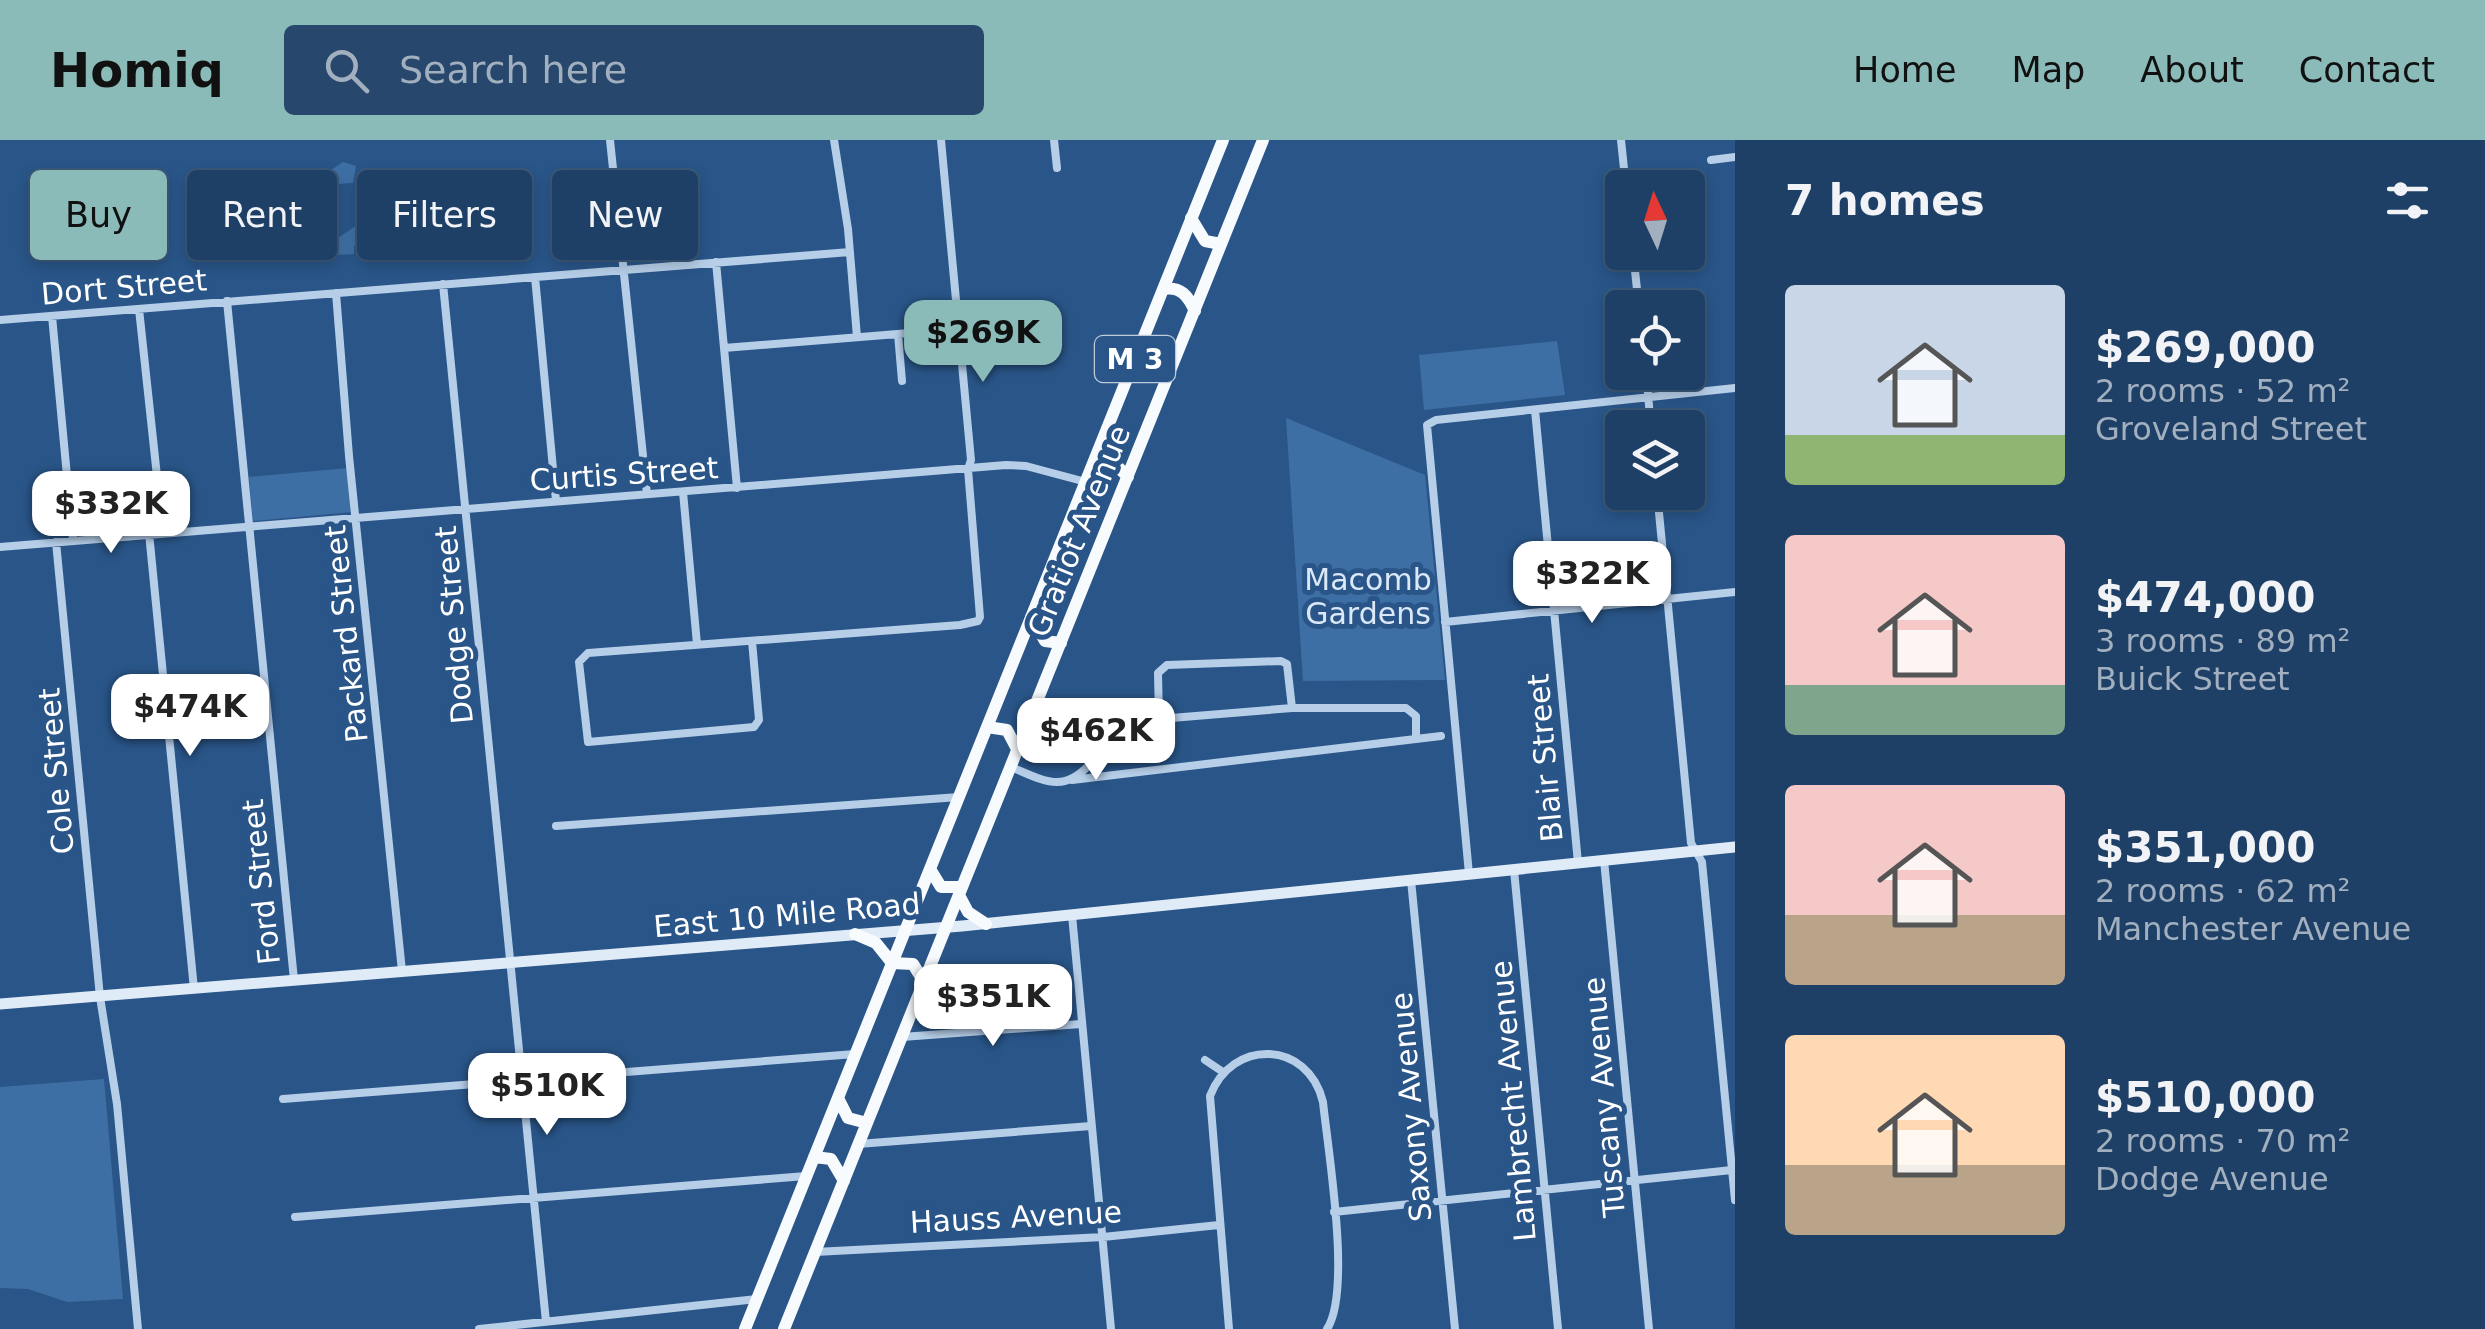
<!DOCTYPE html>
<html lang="en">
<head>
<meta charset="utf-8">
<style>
  body { margin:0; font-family:"DejaVu Sans",sans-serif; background:#27476c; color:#f1f3f6; height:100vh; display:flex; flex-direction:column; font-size:38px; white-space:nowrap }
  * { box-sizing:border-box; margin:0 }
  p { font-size:32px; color:#a1afbf }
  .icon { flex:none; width:55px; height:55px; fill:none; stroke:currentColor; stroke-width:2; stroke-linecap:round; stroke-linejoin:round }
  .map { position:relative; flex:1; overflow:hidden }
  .panel { display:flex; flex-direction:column; background:#1f4066; width:750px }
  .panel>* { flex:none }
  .hud { position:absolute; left:30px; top:30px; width:950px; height:90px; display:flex; gap:20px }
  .needle { width:65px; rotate:356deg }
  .tools { position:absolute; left:1605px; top:30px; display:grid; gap:20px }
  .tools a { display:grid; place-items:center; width:100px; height:100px; border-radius:10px; background:#1f4066; box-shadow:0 5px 15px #0003,0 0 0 2px #3c597a; font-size:50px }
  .price { position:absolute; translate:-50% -85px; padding:0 22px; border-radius:20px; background:#fff; color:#222; font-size:32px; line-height:65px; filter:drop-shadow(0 2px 5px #0008) }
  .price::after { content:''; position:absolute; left:50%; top:60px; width:30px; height:22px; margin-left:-15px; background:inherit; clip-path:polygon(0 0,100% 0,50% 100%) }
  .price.selected { background:#8bbbb9; color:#111 }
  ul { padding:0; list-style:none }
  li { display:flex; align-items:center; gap:30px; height:250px; padding:0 50px }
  li span { display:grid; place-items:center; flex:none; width:280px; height:200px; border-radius:10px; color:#555 }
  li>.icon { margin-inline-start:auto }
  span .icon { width:120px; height:120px; fill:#fffc; stroke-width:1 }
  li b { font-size:42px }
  h2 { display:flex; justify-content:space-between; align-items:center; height:120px; padding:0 50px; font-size:42px }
  .pill { padding:0 35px; border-radius:10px; background:#1f4066; box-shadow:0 5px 15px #0003,0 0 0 2px #3c597a; font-size:35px; line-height:90px }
  .pill.selected { background:#8bbbb9; color:#111 }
  header { display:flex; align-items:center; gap:60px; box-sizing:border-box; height:140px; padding:0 50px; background:#8bbbb9; color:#111 }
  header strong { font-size:48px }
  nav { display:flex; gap:55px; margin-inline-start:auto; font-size:35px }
  .search { width:700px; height:90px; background:#27476c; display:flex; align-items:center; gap:25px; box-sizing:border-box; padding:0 35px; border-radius:10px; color:#a1afbf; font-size:38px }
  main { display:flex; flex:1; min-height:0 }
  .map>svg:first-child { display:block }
</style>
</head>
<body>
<header>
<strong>Homiq</strong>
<div class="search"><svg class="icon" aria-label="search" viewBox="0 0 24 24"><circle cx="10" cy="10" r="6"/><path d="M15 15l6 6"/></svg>Search here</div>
<nav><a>Home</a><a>Map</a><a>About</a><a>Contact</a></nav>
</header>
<main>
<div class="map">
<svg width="1735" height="1189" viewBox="0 0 1735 1189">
  <rect width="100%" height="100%" fill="#295588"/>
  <path fill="#3e6fa4" d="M343,22L356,26L353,43L336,44L337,38L331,30Z
    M373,65L377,97L370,104L354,106V114L336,115L335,100L360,83V67Z
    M1557,201L1565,255L1424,270L1419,215Z
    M1286,278L1425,335L1445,540L1303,541Z
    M348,328L352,372L253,381L249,337Z
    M104,939L123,1159L67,1162L28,1149L0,1148V947Z"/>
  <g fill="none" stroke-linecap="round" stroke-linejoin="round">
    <path stroke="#b6cee8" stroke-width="8" d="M610,0L647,354
      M834,0L848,89L857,197
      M1054,0L1057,28
      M1621,0L1626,48
      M1711,20L1735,17
      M1633,112L1639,168
      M716,122L737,348
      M535,137L556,361
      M443,144L546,1182
      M336,153L349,316L402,831
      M227,161L294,840
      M139,169L163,392
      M52,176L73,400
      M0,180L850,112
      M898,194L902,241
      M724,208L959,189
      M1646,232L1651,288
      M1535,270L1578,723
      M683,352L697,504
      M1657,352L1691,703L1702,722L1735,1060
      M149,393L194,849
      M56,402L100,857L117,964L138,1189
      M0,407L1006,325L1026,326L1086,342
      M1445,482L1735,452
      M752,501L759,580L754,587L588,602L579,522L588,513L960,485L978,481L980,477L968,329L971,320L941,0
      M1159,579L1158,533L1167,525L1281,521L1287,524L1292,568
      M1011,627C1045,641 1063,654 1091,623C1101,612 1106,600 1117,591L1144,589L1159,579L1292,568H1406L1416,576V598
      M1072,640L1441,596
      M556,686L959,657
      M1604,720L1649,1189
      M1514,730L1558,1189
      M1469,734L1427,285L1436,280L1735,248
      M1411,740L1455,1189
      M1072,775L1111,1189
      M902,897L1081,884
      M1205,920L1223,932
      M283,959L855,914
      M858,1004L1091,986
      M1334,1072L1732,1030
      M295,1077L806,1036
      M815,1112L1103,1097L1219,1085
      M479,1189L757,1159
      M1229,1189L1210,956C1232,898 1308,900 1323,962C1328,1011 1352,1151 1327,1189"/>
    <path stroke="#e0ebf8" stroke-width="11" d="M0,864L962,786L1735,707"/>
    <path stroke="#f8fbfe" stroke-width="12" d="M1191,78L1205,101L1221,104
      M1163,149C1181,146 1188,156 1195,171
      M1095,318L1111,320L1128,337
      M1031,477L1045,501L1061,503
      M987,587L1007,590L1018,611
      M930,729L941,747H962
      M959,755L968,772L986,784
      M855,794L876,803L892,823
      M892,823L913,824L924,842
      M838,958L848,978L867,983
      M814,1017L831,1019L844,1041
      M745,1189L1223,0
      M784,1189L1263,0"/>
  </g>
  <g text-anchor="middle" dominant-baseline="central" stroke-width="10" stroke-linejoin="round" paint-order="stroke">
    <rect fill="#295588" stroke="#bfccdb" stroke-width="2.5" x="1095" y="196" width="80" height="46" rx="8"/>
    <g font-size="28" font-weight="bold" fill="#fff">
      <text x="1135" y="219">M 3</text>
    </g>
    <g font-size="30" fill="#fff" stroke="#295588">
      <text transform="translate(124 147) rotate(-5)">Dort Street</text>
      <text transform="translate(624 334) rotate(-4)">Curtis Street</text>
      <text transform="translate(1079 391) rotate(-68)">Gratiot Avenue</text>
      <text transform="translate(454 485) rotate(-95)">Dodge Street</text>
      <text transform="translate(346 494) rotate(-96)">Packard Street</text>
      <text transform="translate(1545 618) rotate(-95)">Blair Street</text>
      <text transform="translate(56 631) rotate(-95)">Cole Street</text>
      <text transform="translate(261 742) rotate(-96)">Ford Street</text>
      <text transform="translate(787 775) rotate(-5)">East 10 Mile Road</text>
      <text transform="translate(1604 957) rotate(-95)">Tuscany Avenue</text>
      <text transform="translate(1513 961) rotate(-95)">Lambrecht Avenue</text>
      <text transform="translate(1411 967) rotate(-95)">Saxony Avenue</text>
      <text transform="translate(1016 1077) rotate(-3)">Hauss Avenue</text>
    </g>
    <g font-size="30" fill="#dae8f7" stroke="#295588">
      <text x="1368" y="439">Macomb<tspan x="1368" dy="34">Gardens</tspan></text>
    </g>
  </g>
</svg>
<div class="tools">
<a><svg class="needle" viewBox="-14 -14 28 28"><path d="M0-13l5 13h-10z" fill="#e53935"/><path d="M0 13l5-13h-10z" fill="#a1afbf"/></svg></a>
<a><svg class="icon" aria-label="locate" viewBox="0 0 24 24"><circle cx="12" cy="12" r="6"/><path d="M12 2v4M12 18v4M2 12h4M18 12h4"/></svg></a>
<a><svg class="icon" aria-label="layers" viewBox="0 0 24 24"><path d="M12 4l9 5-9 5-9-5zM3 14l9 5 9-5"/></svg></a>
</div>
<b class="price selected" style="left:983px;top:245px">$269K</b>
<b class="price" style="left:111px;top:416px">$332K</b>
<b class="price" style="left:1592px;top:486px">$322K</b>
<b class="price" style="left:190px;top:619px">$474K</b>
<b class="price" style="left:1096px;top:643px">$462K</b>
<b class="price" style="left:993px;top:909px">$351K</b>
<b class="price" style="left:547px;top:998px">$510K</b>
<div class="hud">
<a class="pill selected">Buy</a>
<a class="pill">Rent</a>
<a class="pill">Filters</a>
<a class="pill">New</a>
</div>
</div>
<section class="panel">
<h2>7 homes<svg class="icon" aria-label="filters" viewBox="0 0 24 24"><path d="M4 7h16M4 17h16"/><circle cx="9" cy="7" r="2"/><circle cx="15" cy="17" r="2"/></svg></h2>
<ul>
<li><span style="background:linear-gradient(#c9d6e8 75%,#8fb573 0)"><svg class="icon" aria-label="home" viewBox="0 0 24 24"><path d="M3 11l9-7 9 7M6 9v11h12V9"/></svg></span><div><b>$269,000</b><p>2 rooms · 52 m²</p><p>Groveland Street</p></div></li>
<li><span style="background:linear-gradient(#f6c9c9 75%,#7fa58c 0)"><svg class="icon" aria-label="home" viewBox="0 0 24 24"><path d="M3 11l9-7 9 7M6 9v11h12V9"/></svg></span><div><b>$474,000</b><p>3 rooms · 89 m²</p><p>Buick Street</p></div></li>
<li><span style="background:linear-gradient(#f6c9c9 65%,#b9a48a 0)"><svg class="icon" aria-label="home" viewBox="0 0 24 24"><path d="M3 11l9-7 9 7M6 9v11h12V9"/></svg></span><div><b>$351,000</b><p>2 rooms · 62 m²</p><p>Manchester Avenue</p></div></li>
<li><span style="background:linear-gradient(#ffd9b3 65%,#b9a48a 0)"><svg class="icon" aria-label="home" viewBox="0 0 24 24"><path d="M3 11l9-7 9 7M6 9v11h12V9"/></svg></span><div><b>$510,000</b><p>2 rooms · 70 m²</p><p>Dodge Avenue</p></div></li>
</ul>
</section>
</main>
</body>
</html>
